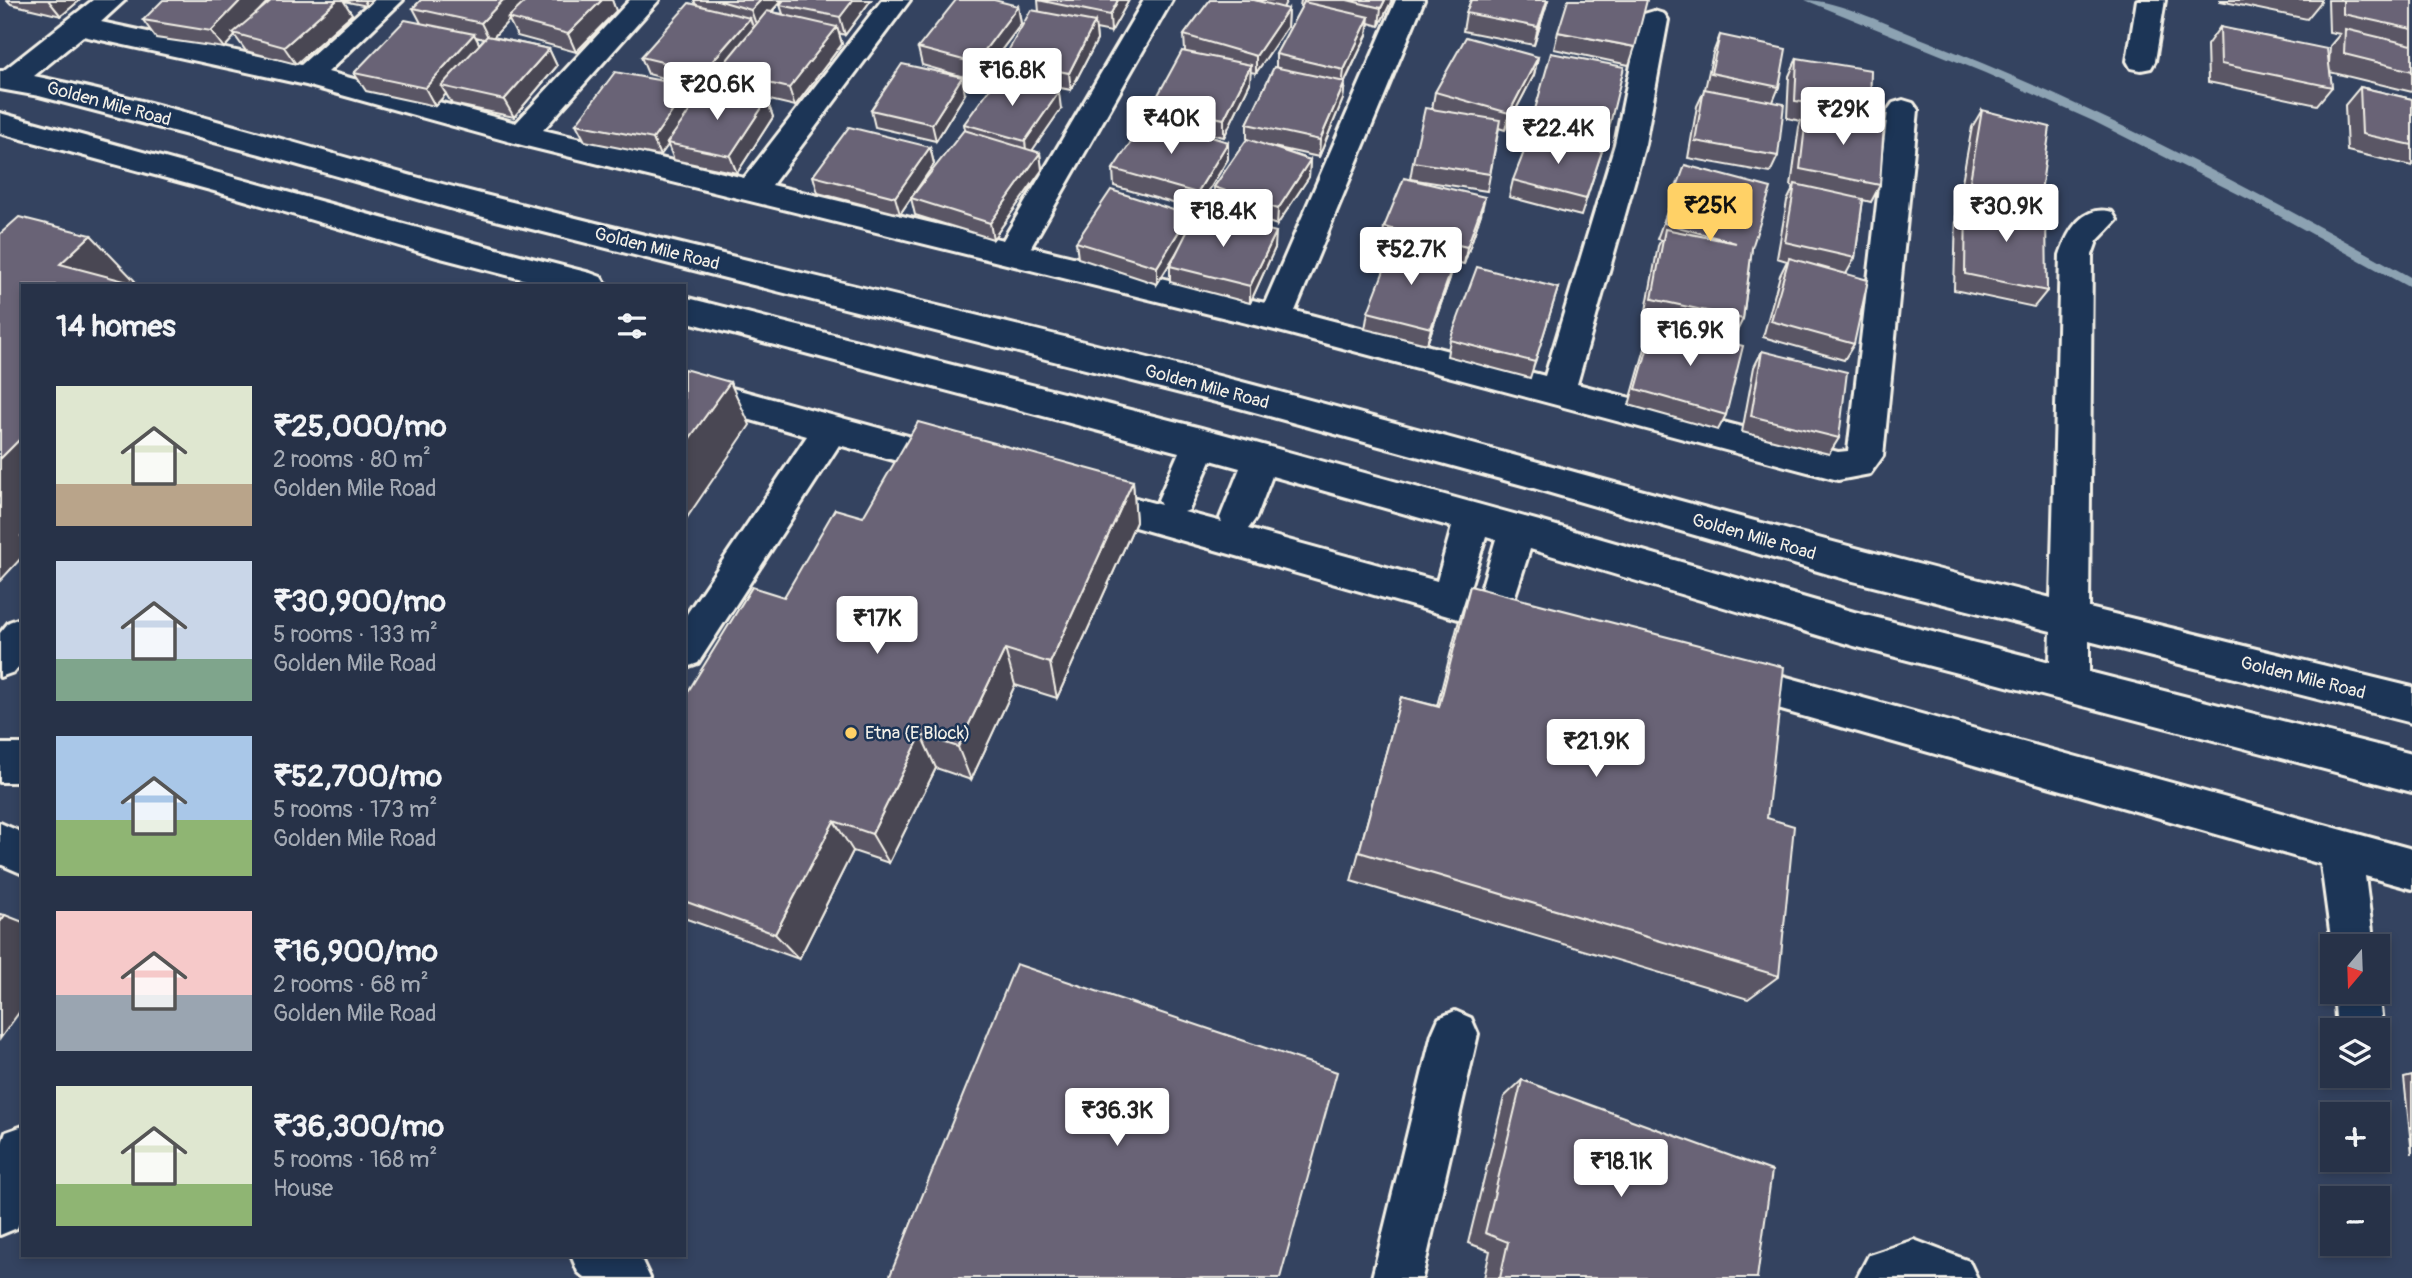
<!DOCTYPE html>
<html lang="en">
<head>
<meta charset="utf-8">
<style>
  body { margin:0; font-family:Pangolin,sans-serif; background:#333e52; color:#f1f3f6; height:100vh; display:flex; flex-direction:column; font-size:26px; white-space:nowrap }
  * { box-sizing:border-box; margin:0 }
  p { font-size:23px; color:#a4aab4 }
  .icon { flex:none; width:38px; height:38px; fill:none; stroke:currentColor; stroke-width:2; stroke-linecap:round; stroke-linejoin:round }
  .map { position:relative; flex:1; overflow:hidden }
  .panel { position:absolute; left:21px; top:284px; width:665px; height:973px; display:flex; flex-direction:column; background:#273248; border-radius:0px; box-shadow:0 4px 10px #0003,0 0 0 2px #434d60 }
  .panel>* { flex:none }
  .needle { width:46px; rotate:199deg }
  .fabs { position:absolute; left:2320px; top:934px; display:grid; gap:14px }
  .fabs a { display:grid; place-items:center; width:70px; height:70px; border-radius:0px; background:#273248; box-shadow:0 4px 10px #0003,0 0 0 2px #434d60; font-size:35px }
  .price { position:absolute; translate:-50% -60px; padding:0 16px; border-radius:7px; background:#fff; color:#222; font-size:23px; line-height:46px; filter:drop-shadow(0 2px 4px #0008) }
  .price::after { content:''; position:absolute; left:50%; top:42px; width:21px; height:16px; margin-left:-10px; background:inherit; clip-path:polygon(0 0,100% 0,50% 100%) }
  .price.on { background:#ffd166; color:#111 }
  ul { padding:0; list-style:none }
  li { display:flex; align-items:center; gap:21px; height:175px; padding:0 35px }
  li span { display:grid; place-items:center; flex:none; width:196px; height:140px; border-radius:0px; color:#555 }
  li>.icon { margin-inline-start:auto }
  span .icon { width:84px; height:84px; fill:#fffc; stroke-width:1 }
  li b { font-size:30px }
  h2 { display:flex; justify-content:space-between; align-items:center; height:84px; padding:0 35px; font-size:30px }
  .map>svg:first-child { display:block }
</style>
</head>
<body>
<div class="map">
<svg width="2412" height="1278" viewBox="0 0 2412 1278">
  <rect width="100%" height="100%" fill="#344360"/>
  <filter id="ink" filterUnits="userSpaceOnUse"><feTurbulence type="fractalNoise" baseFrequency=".0143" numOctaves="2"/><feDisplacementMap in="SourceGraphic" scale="14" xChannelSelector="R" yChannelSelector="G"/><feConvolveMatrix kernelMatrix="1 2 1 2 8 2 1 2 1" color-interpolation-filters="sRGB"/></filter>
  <g filter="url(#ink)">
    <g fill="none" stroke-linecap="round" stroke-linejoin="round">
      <path fill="#8ca2b2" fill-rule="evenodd" d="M1805,0C1839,0 1892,27 1925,40C2094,106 2254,189 2412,278V289L2252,201L2093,121L1985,73Z"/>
      <defs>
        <path id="minor" d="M93,0H125L101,22L301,65L373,0H403L328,72L516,123L630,0H659L543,130L744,178L882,0H910L772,185L1003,240L1144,0H1172L1031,247L1265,303L1396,0H1424L1295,311L1545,376L1615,144L1640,20L1644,14L1654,11L1664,14L1668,20L1645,144L1577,384L1838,452L1848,451L1888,110L1893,103L1903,100L1913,103L1918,110L1883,456L1870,474L1838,480L1275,330L522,145L306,85L83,36L34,76C181,106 324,154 469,191C726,257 985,315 1242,382C1512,453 1780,531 2051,598L2060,255C2068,231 2083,204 2112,212L2117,220L2097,241L2092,255L2089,608L2412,687V723L2089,641V672L2412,754V792L1854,646L1530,549L1513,602L1528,607L1534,619L1528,631L1515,635L1071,509L1066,499L1071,489L1084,484L1161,505L1158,500L1179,452L684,321V297L1201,428L1543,522L1854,612L2050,662L2051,631L1845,579L1530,487L1236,407L464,212L260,154L39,96L0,89V71H3ZM1211,460L1240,468L1220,518L1222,522L1184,512L1189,510ZM1272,476L1452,527L1437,581L1248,529L1256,518ZM1486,536L1496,539L1480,593L1469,590Z
          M2137,0H2165L2155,61L2151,68L2141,70L2131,68L2127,61Z
          M0,113C197,166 392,223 590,273L601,277L606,285H545L437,257L214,191L0,133Z
          M684,375L952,448L965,452L970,462L965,472L952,476L839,445L698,663L684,668V618L807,436L684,401Z
          M23,617V662L14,672L0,677V633L9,622Z
          M1732,662L2412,849V889L2365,876L2374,947H2333V953L2321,864L1732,696L1718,691L1712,679L1718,667Z
          M0,744H23V782H0Z
          M0,823L23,833V874L0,864Z
          M2334,992H2378L2383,1031L2378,1041V1031H2337Z
          M1455,1011L1471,1018L1478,1034L1422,1278H1372L1432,1034L1439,1018Z
          M23,1126V1214L17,1228L0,1235V1148L6,1132Z
          M1914,1240L1969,1261L1977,1278H1857L1869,1255Z
          M571,1255H635L642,1261L650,1278H585L578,1272Z"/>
      </defs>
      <use href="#minor" stroke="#f4f1e8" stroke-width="6"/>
      <use href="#minor" fill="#1d3557" fill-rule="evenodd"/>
    </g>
    <path fill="#5a5665" stroke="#f4f1e8" stroke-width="2" fill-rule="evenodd" d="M7,0H80L61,16L11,4Z
      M269,0L257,13L272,0H373L367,6L343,1L352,14L296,64L246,51L235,36L224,48L156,38L143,20Z
      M421,0H612L616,11L576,52L517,36L509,20L493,37L549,49L557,66L514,117L452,104L446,94L435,106L366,91L354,73L421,23L413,8ZM476,37L484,39L479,44Z
      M694,0H782L772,12L783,14L780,5L784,0H871L845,35L839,33L842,44L795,106L724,89L720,78L710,89L767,100L773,117L737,173L674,160L668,145L660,156L585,141L576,124L696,102L705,89L648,74L641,57L696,5Z
      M1038,0H1129L1111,32L1096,29L1097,40L1071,90L1006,77L1003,60L1039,12Z
      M1210,0H1287L1283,8L1288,9L1287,27L1256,73L1250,72V83L1224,137L1166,124L1228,142V159L1197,210L1114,186L1113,169L1154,120L1153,104L1185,51L1184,35Z
      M1301,0H1392L1379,26L1369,23L1367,35L1345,82L1343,99L1319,157L1269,146L1310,160L1309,177L1277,225L1214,204V187L1247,140V124L1276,67V54L1302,7L1300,6Z
      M1471,0H1548L1534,45L1463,31L1466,13Z
      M2220,0H2321V2L2307,19L2220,1Z
      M2328,0H2412V92L2330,72L2332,87L2317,105L2208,82L2207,45L2220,27L2329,64L2330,46L2340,34L2329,32Z
      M1018,6L1021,24L978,81L922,65L918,48Z
      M1558,32L1635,47L1629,65L1554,49Z
      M1720,35L1779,87L1773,102L1778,156L1770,173L1688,158L1697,106L1705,89L1713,53Z
      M1538,57L1534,75L1505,130L1499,128L1487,191L1410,179L1413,162L1436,110L1432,109L1435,92Z
      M1797,58L1870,113L1867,119L1880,185L1871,202L1863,200L1855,258L1846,274L1854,344L1844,360L1763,337L1780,275L1787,261L1777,258L1787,201L1794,187L1791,186L1799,127L1801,121L1787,118L1789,76Z
      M2360,87L2412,99V166L2347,151L2345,105Z
      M965,94L936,141L875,127L871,110Z
      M1061,109L1032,150L1040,153L1042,170L993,239L915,215L911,198L965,130L964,124Z
      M1982,110L2040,199L2032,210L2047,291L2034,307L1954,290L1956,214L1965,200L1959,198L1972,127Z
      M1534,113L1609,128L1603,146L1530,131Z
      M930,147L934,164L900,214L818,193L813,176Z
      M1602,151L1581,216L1509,197L1513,180Z
      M1678,182L1752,248L1743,319L1735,335L1645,316L1658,246L1661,240L1657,239Z
      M1481,214L1464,264L1382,244L1384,227Z
      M1190,227L1275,248L1250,303L1170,282V266L1176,254L1157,284L1078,258L1076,242Z
      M1454,262L1450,278L1427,344L1365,329L1368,312Z
      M1558,288L1530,378L1447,356L1450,340Z
      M1655,322L1726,415L1718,430L1629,405L1648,338Z
      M1762,351L1839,438L1829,454L1742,432L1754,367Z
      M1133,481L1136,522L1057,698L1015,685L971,780L936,768L889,863L853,851L799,959L684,918V698L863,517Z
      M1470,586L1767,818L1779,976L1748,999L1351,881L1401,697L1437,706L1458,624Z
      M2412,1076V1154L2404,1078Z
      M1522,1080L1757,1278H1484L1490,1251L1468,1243L1504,1097Z"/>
    <path fill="#4a4653" stroke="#f4f1e8" stroke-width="2" d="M48,0H80L61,16Z
      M241,0H269L237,34L233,33L235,36L224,48L211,31Z
      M337,0H343L352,14L296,64L284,47Z
      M364,0H373L367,6Z
      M503,0H528L508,18L509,20L490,41L481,23Z
      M602,0H612L616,11L576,52L568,34Z
      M761,0H782L757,27L751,10Z
      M853,0H871L845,35L840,17Z
      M1118,0H1129L1111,32L1110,15Z
      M1385,0H1392L1379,26L1381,8Z
      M1547,0H1548L1534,45L1538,27Z
      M1018,6L1021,24L978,81L975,63Z
      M1288,9L1287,27L1256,73V56Z
      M1369,17L1367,35L1342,87L1344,70Z
      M750,18L756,36L718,71L720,78L709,90L703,72Z
      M1095,22L1097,40L1071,90L1069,73Z
      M837,27L842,44L795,106L789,88Z
      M474,34L483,51L441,86L446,94L435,106L425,88Z
      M549,49L557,66L514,117L504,100Z
      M1538,57L1534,75L1505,130L1509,113Z
      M1251,65L1250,83L1224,137V119Z
      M962,77L965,94L936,141L932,124Z
      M1345,82L1343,99L1319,157L1320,140Z
      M690,86L697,103L667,143L668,145L660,156L653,139Z
      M1059,92L1061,109L1027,158L1025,141Z
      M767,100L773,117L737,173L730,156Z
      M1228,142V159L1197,210V193Z
      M930,147L934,164L900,214L895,197Z
      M1040,153L1042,170L993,239L990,223Z
      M1310,160L1309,177L1277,225L1278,209Z
      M1485,197L1481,214L1464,264L1467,247Z
      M1189,215L1190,231L1157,284V267Z
      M1276,232L1275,248L1250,303V286Z
      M91,235L135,281L133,283L135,285H81L60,264Z
      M1454,262L1450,278L1427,344L1431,328Z
      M730,382L750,425L684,522V446Z
      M23,436V534L21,536L23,538V556L0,581V459Z
      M1133,481L1136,522L1057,698L1050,663Z
      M1005,649L1015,685L971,780L958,747Z
      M921,735L936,768L889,863L872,834Z
      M834,821L853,851L799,959L775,934Z
      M5,915L23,922V1007L0,1039V922Z"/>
    <path fill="#696476" stroke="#f4f1e8" stroke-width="2" d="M163,0H241L211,31L143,20Z
      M272,0H337L284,47L233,33Z
      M421,0H503L481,23L413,8Z
      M527,0H602L568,34L508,18Z
      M717,0H761L751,10Z
      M784,0H853L840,17L780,5Z
      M956,0H994L1018,6L975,63L918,48Z
      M1038,0H1118L1110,15Z
      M1210,0H1254L1288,9L1256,56L1184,35Z
      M1347,0H1385L1381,8Z
      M1471,0H1547L1538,27L1466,13Z
      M1568,0H1647L1635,47L1558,32Z
      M2343,0H2412V29L2343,14Z
      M1304,2L1369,17L1344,70L1276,54Z
      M689,3L750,18L703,72L641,57Z
      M1031,10L1095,22L1069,73L1003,60Z
      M767,11L837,27L789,88L718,71Z
      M405,20L474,34L425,88L354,73Z
      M2220,27L2327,49L2332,87L2221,64Z
      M2345,29L2412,45V71L2344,54Z
      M1720,35L1786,49L1779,87L1711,73Z
      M487,36L549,49L504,100L441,86Z
      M1466,37L1538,57L1509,113L1435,92Z
      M1182,51L1251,65L1224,119L1153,104Z
      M1551,53L1624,67L1609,128L1534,113Z
      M1797,58L1871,70L1870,113L1795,101Z
      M902,64L962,77L932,124L871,110Z
      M1274,67L1345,82L1320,140L1247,124Z
      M615,72L690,86L653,139L576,124Z
      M999,76L1059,92L1025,141L964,124Z
      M2360,87L2412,99V145L2362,134Z
      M706,88L767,100L730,156L667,143Z
      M1704,89L1784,104L1778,156L1695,141Z
      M1425,108L1500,120L1490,174L1413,162Z
      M1807,110L1884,122L1880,185L1800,169Z
      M1982,110L2050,127L2040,199L1970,181Z
      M1147,118L1228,142L1197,193L1113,169Z
      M849,127L930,147L895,197L813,176Z
      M964,130L1040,153L990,223L911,198Z
      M1531,134L1602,151L1586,199L1513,180Z
      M1247,139L1310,160L1278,209L1214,187Z
      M1685,165L1771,188L1752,248L1743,319L1652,299L1665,229L1736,243L1664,223Z
      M1404,178L1485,197L1467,247L1384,227Z
      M1795,184L1863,199L1855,258L1785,242Z
      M1111,190L1189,215L1157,267L1076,242Z
      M1966,198L2046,213L2047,291L1965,274Z
      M1197,212L1276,232L1250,286L1170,266Z
      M19,217L91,235L60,264L132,283L130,285H23V436L0,459V234Z
      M1393,247L1454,262L1431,328L1368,312Z
      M1789,258L1868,280L1854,344L1771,321Z
      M1477,267L1558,288L1535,362L1450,340Z
      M1655,322L1743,346L1726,415L1636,389Z
      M1762,351L1847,372L1839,438L1751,416Z
      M684,369L730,382L684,446Z
      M918,422L1133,481L1050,663L1005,649L958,747L921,735L872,834L834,821L775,934L684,901V698L752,587L784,597L835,509L863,517Z
      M1470,586L1784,667L1767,818L1794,826L1779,976L1359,852L1401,697L1439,707Z
      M0,914L5,915L0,922Z
      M1016,964L1337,1072L1280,1278H889Z
      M1522,1080L1772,1171L1757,1278H1500L1508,1242L1485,1233Z"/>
  </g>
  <circle fill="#ffd166" stroke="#1d3557" stroke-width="2.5" cx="851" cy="733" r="7"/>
  <g text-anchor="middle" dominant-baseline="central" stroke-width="5" stroke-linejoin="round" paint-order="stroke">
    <g font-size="18" fill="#f4f1e8" stroke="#1d3557">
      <text transform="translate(109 104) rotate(15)">Golden Mile Road</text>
      <text transform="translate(657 249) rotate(14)">Golden Mile Road</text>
      <text transform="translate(1207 387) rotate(15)">Golden Mile Road</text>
      <text transform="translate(1754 537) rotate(16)">Golden Mile Road</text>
      <text transform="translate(2303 678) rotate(14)">Golden Mile Road</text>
    </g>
    <g font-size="18" fill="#f4f1e8" stroke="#1d3557" text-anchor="start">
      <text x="865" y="733">Etna (E Block)</text>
    </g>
  </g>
</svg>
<div class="fabs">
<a><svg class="needle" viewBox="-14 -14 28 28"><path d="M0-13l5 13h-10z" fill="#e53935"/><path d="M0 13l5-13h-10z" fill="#a4aab4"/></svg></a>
<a><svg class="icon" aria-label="layers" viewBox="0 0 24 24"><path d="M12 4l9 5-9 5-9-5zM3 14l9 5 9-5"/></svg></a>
<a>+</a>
<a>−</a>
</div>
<b class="price" style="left:1012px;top:108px">₹16.8K</b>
<b class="price" style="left:717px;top:122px">₹20.6K</b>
<b class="price" style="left:1843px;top:147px">₹29K</b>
<b class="price" style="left:1171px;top:156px">₹40K</b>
<b class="price" style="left:1558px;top:166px">₹22.4K</b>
<b class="price on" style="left:1710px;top:243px">₹25K</b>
<b class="price" style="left:2006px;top:244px">₹30.9K</b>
<b class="price" style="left:1223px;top:249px">₹18.4K</b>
<b class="price" style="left:1411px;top:287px">₹52.7K</b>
<b class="price" style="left:1690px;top:368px">₹16.9K</b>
<b class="price" style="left:877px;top:656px">₹17K</b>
<b class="price" style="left:1596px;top:779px">₹21.9K</b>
<b class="price" style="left:1117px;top:1148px">₹36.3K</b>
<b class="price" style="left:1621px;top:1199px">₹18.1K</b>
<section class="panel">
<h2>14 homes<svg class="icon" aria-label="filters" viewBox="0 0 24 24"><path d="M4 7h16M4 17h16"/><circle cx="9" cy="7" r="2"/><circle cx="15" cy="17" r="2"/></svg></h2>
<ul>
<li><span style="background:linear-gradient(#dfe7d0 70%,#b9a48a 0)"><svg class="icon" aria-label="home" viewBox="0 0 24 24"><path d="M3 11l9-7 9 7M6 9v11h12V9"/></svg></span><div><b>₹25,000/mo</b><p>2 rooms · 80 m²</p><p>Golden Mile Road</p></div></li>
<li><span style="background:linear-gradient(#c9d6e8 70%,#7fa58c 0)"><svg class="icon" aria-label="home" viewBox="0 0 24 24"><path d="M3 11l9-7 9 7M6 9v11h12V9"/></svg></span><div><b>₹30,900/mo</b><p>5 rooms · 133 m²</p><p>Golden Mile Road</p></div></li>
<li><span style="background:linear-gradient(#a9c7e8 60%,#8fb573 0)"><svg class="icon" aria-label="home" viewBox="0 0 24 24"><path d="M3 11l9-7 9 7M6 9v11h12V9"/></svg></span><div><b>₹52,700/mo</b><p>5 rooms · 173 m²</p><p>Golden Mile Road</p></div></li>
<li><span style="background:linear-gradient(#f6c9c9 60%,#9aa5b1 0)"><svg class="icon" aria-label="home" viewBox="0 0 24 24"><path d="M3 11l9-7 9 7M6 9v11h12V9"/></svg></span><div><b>₹16,900/mo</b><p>2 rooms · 68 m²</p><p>Golden Mile Road</p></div></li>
<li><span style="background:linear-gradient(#dfe7d0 70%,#8fb573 0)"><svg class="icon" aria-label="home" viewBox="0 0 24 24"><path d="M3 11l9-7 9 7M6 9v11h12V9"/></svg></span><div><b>₹36,300/mo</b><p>5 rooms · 168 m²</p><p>House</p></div></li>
</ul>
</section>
</div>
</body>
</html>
